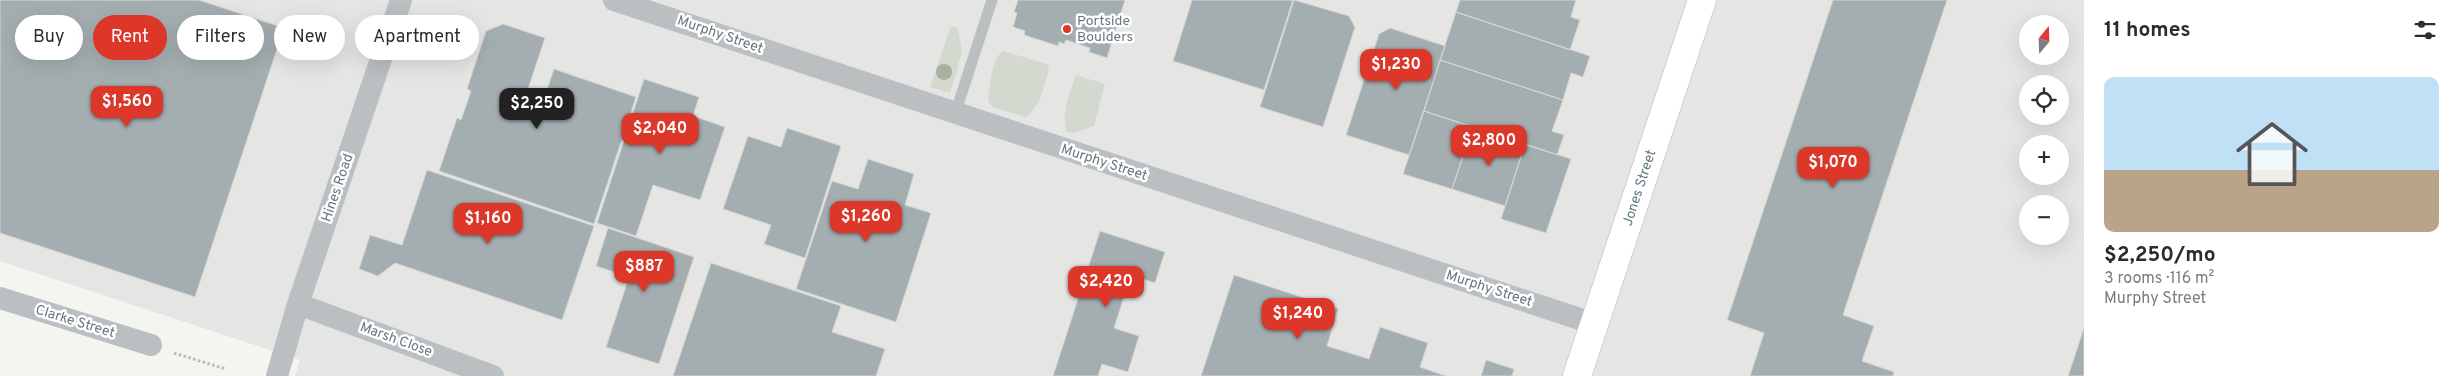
<!DOCTYPE html>
<html lang="en">
<head>
<meta charset="utf-8">
<style>
  body { margin:0; font-family:Overpass,sans-serif; background:#f7f7f7; color:#2b2b33; height:100vh; display:flex; flex-direction:column; font-size:19px; white-space:nowrap }
  * { box-sizing:border-box; margin:0 }
  p { font-size:16px; color:#7c7c81 }
  .icon { flex:none; width:28px; height:28px; fill:none; stroke:currentColor; stroke-width:2; stroke-linecap:round; stroke-linejoin:round }
  .map { position:relative; flex:1; overflow:hidden }
  .panel { display:flex; flex-direction:column; background:#fff; width:375px }
  .panel>* { flex:none }
  .hud { position:absolute; left:15px; top:15px; width:475px; height:45px; display:flex; gap:10px }
  .needle { width:32px; rotate:19deg }
  .buttons { position:absolute; left:2019px; top:15px; display:grid; gap:10px }
  .buttons a { display:grid; place-items:center; width:50px; height:50px; border-radius:50%; background:#fff; box-shadow:0 5px 20px #0002; font-size:25px }
  .price { position:absolute; translate:-50% -42px; padding:0 11px; border-radius:10px; background:#dc3729; color:#fff; font-size:16px; line-height:32px; filter:drop-shadow(0 1px 2px #0008) }
  .price::after { content:''; position:absolute; left:50%; top:30px; width:15px; height:11px; margin-left:-8px; background:inherit; clip-path:polygon(0 0,100% 0,50% 100%) }
  .price.selected { background:#222; color:#fff }
  ul { padding:0; list-style:none }
  li { display:grid; align-content:center; gap:10px; height:265px; padding:0 20px }
  li+li { border-top:1px solid #e1e1e2 }
  li span { display:grid; place-items:center; height:155px; border-radius:10px; color:#555 }
  li>.icon { margin-inline-start:auto }
  span .icon { width:90px; height:90px; fill:#fffc; stroke-width:1 }
  li b { font-size:21px }
  h2 { display:flex; justify-content:space-between; align-items:center; height:60px; padding:0 20px; font-size:21px }
  .chip { padding:0 18px; border-radius:22px; background:#fff; box-shadow:0 5px 20px #0002; font-size:18px; line-height:45px }
  .chip.selected { background:#dc3729; color:#fff }
  main { display:flex; flex:1; min-height:0 }
  .map>svg:first-child { display:block }
</style>
</head>
<body>
<main>
<div class="map">
<svg width="2084" height="376" viewBox="0 0 2084 376">
  <rect width="100%" height="100%" fill="#f4f4f0"/>
  <path fill="#e5e5e4" fill-rule="evenodd" d="M0,0H2084V376H295L300,360L0,261ZM2028,24H2060V56H2028ZM2028,84H2060V116H2028ZM2028,144H2060V176H2028ZM2028,204H2060V236H2028Z"/>
  <path fill="#d4d9d0" d="M951,26L958,28L962,52L950,93L930,87Z
    M1003,51L1047,64L1049,68C1045,85 1041,106 1026,117L992,107L988,100C990,87 991,59 1003,51Z
    M1076,75L1105,84L1094,126L1074,133L1067,132C1060,115 1070,92 1076,75Z"/>
  <path fill="#a4aeb1" stroke="#d5d5d3" d="M0,0H199L284,28L195,297L0,233Z
    M1018,0H1125L1107,58L1089,52L1090,48L1066,40L1064,44L1059,42L1058,46L1024,35L1025,31L1013,27L1017,13L1014,12Z
    M1192,0H1293L1264,90L1173,61Z
    M1294,0L1349,16L1355,27L1323,127L1260,107Z
    M1460,0H1576L1571,17L1580,20L1570,50L1456,12Z
    M1833,0H1947L1843,315L1874,326L1862,361L1894,372L1893,376H1750L1764,333L1727,320Z
    M1456,12L1590,56L1583,77L1571,73L1563,100L1440,60Z
    M503,24L545,38L526,95L543,101L554,69L636,97L594,224L439,171L457,118L461,120L471,91L467,89L486,31Z
    M1390,28L1445,46L1409,155L1346,135L1379,34Z
    M1440,60L1563,100L1552,131L1564,135L1557,155L1424,111Z
    M644,79L699,97L693,116L725,127L700,200L653,185L636,236L597,223Z
    M1424,111L1473,127L1452,189L1403,174Z
    M1473,127L1525,144L1505,206L1452,189Z
    M787,128L841,146L805,258L764,244L771,225L723,209L748,136L781,147Z
    M1525,144L1571,159L1546,233L1501,219Z
    M868,159L914,174L905,205L931,213L896,322L796,289L832,181L858,189Z
    M427,170L594,226L562,320L395,263L378,276L359,269L370,235L402,245Z
    M608,228L694,257L659,364L606,347L629,277L596,266Z
    M1100,231L1165,252L1155,283L1131,275L1114,328L1139,336L1128,372L1102,364L1098,376H1053Z
    M711,263L841,306L832,332L885,349L876,376H673Z
    M1234,275L1338,309L1327,346L1369,359L1380,327L1428,343L1420,367L1446,376H1201Z
    M2084,328V376H2068Z
    M1486,360L1514,369L1512,376H1481Z"/>
  <g fill="none" stroke-linecap="round" stroke-linejoin="round">
    <defs>
      <path id="secondary" d="M1577,376L1702,0"/>
    </defs>
    <use href="#secondary" stroke="#afb6b9" stroke-width="29"/>
    <path stroke="#b7babc" stroke-width="3" stroke-dasharray="2.5 2.5" stroke-linecap="butt" d="M174,353L226,369"/>
    <path stroke="#bac0c2" stroke-width="11" d="M955,114L992,0"/>
    <path stroke="#bac0c2" stroke-width="22" d="M614,0L1595,324
      M0,298L151,345
      M298,304L493,376
      M277,376L298,304L401,0"/>
    <use href="#secondary" stroke="#fff" stroke-width="28"/>
  </g>
  <circle fill="#a8b0a2" cx="944" cy="72" r="8"/>
  <circle fill="#dc3729" stroke="#fff" stroke-width="2" cx="1067" cy="29" r="5"/>
  <g text-anchor="middle" dominant-baseline="central" stroke-width="5" stroke-linejoin="round" paint-order="stroke">
    <g font-size="14" fill="#647880" stroke="#fff" text-anchor="start">
      <text x="1077" y="21">Portside<tspan x="1077" dy="16">Boulders</tspan></text>
    </g>
    <g font-size="14" fill="#647880" stroke="#fff">
      <text transform="translate(720 35) rotate(19)">Murphy Street</text>
      <text transform="translate(1104 163) rotate(18)">Murphy Street</text>
      <text transform="translate(338 188) rotate(-71)">Hines Road</text>
      <text transform="translate(1640 188) rotate(-72)">Jones Street</text>
      <text transform="translate(1489 289) rotate(18)">Murphy Street</text>
      <text transform="translate(75 322) rotate(17)">Clarke Street</text>
      <text transform="translate(396 340) rotate(20)">Marsh Close</text>
    </g>
  </g>
</svg>
<div class="buttons">
<a><svg class="needle" viewBox="-14 -14 28 28"><path d="M0-13l5 13h-10z" fill="#e53935"/><path d="M0 13l5-13h-10z" fill="#7c7c81"/></svg></a>
<a><svg class="icon" aria-label="locate" viewBox="0 0 24 24"><circle cx="12" cy="12" r="6"/><path d="M12 2v4M12 18v4M2 12h4M18 12h4"/></svg></a>
<a>+</a>
<a>−</a>
</div>
<b class="price" style="left:1396px;top:91px">$1,230</b>
<b class="price" style="left:127px;top:128px">$1,560</b>
<b class="price selected" style="left:537px;top:130px">$2,250</b>
<b class="price" style="left:660px;top:155px">$2,040</b>
<b class="price" style="left:1489px;top:167px">$2,800</b>
<b class="price" style="left:1833px;top:189px">$1,070</b>
<b class="price" style="left:866px;top:243px">$1,260</b>
<b class="price" style="left:488px;top:245px">$1,160</b>
<b class="price" style="left:644px;top:293px">$887</b>
<b class="price" style="left:1106px;top:308px">$2,420</b>
<b class="price" style="left:1298px;top:340px">$1,240</b>
<div class="hud">
<a class="chip">Buy</a>
<a class="chip selected">Rent</a>
<a class="chip">Filters</a>
<a class="chip">New</a>
<a class="chip">Apartment</a>
</div>
</div>
<section class="panel">
<h2>11 homes<svg class="icon" aria-label="filters" viewBox="0 0 24 24"><path d="M4 7h16M4 17h16"/><circle cx="9" cy="7" r="2"/><circle cx="15" cy="17" r="2"/></svg></h2>
<ul>
<li><span style="background:linear-gradient(#bfe0f5 60%,#b9a48a 0)"><svg class="icon" aria-label="home" viewBox="0 0 24 24"><path d="M3 11l9-7 9 7M6 9v11h12V9"/></svg></span><div><b>$2,250/mo</b><p>3 rooms · 116 m²</p><p>Murphy Street</p></div></li>
</ul>
</section>
</main>
</body>
</html>
